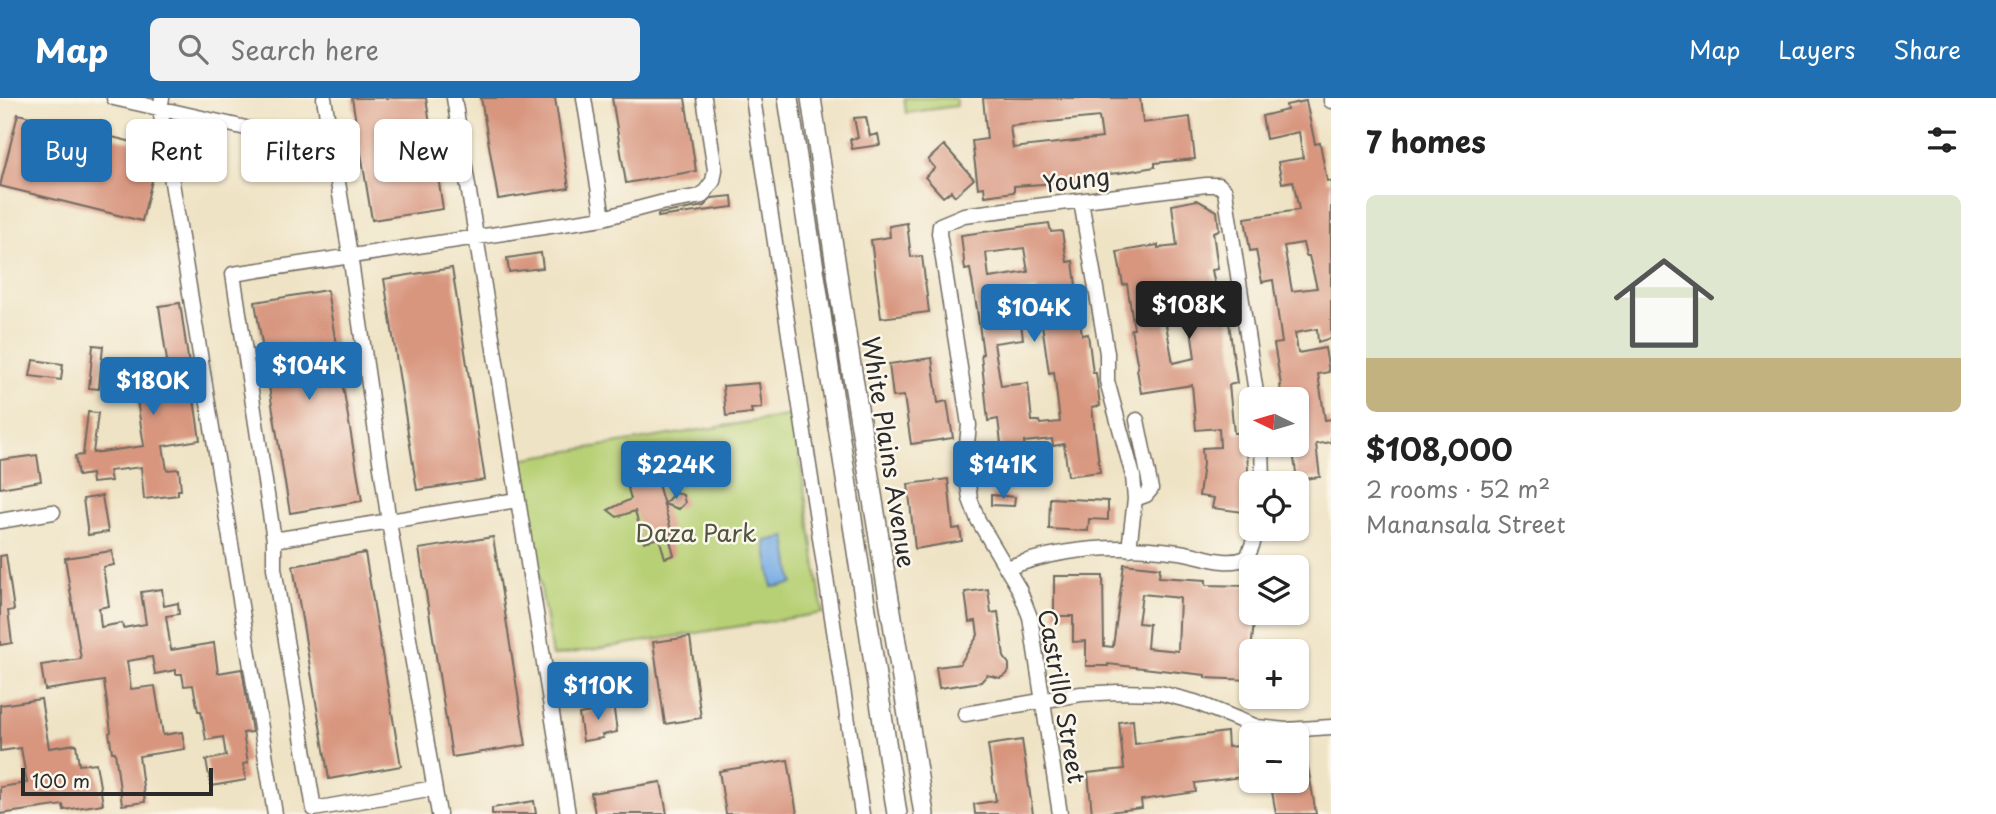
<!DOCTYPE html>
<html lang="en">
<head>
<meta charset="utf-8">
<style>
  body { margin:0; font-family:"Playpen Sans",sans-serif; background:#f2f2f2; color:#222; height:100vh; display:flex; flex-direction:column; font-size:26px; white-space:nowrap }
  * { box-sizing:border-box; margin:0 }
  p { font-size:23px; color:#767676 }
  .icon { flex:none; width:38px; height:38px; fill:none; stroke:currentColor; stroke-width:2; stroke-linecap:round; stroke-linejoin:round }
  .map { position:relative; flex:1; overflow:hidden }
  .panel { display:flex; flex-direction:column; background:#fff; width:665px }
  .panel>* { flex:none }
  .banner { position:absolute; left:21px; top:21px; width:665px; height:63px; display:flex; gap:14px }
  .needle { width:46px; rotate:275deg }
  .fabs { position:absolute; left:1239px; top:289px; display:grid; gap:14px }
  .fabs a { display:grid; place-items:center; width:70px; height:70px; border-radius:10px; background:#fff; box-shadow:0 2px 5px #0004; font-size:35px }
  .scale { position:absolute; left:21px; bottom:18px; width:192px; box-sizing:border-box; padding-left:7px; border:4px solid #2b2b2b; border-top:0; font-size:19px; line-height:24px; white-space:nowrap; color:#2b2b2b; -webkit-text-stroke:5px #fbf7ec; paint-order:stroke }
  .price { position:absolute; translate:-50% -60px; padding:0 16px; border-radius:7px; background:#1f6fb2; color:#fff; font-size:23px; line-height:46px; filter:drop-shadow(0 2px 4px #0008) }
  .price::after { content:''; position:absolute; left:50%; top:42px; width:21px; height:16px; margin-left:-10px; background:inherit; clip-path:polygon(0 0,100% 0,50% 100%) }
  .price.active { background:#222; color:#fff }
  ul { padding:0; list-style:none }
  li { display:grid; align-content:center; gap:14px; height:371px; padding:0 35px }
  li span { display:grid; place-items:center; height:217px; border-radius:10px; color:#555 }
  li>.icon { margin-inline-start:auto }
  span .icon { width:126px; height:126px; fill:#fffc; stroke-width:1 }
  li b { font-size:30px }
  h2 { display:flex; justify-content:space-between; align-items:center; height:84px; padding:0 35px; font-size:30px }
  .chip { padding:0 24px; border-radius:10px; background:#fff; box-shadow:0 2px 5px #0004; font-size:24px; line-height:63px }
  .chip.active { background:#1f6fb2; color:#fff }
  header { display:flex; align-items:center; gap:42px; box-sizing:border-box; height:98px; padding:0 35px; background:#1f6fb2; color:#fff }
  header strong { font-size:33px }
  nav { display:flex; gap:38px; margin-inline-start:auto; font-size:24px }
  .search { width:490px; height:63px; background:#f2f2f2; display:flex; align-items:center; gap:18px; box-sizing:border-box; padding:0 24px; border-radius:10px; color:#767676; font-size:26px }
  main { display:flex; flex:1; min-height:0 }
  .map>svg:first-child { display:block }
</style>
</head>
<body>
<header>
<strong>Map</strong>
<div class="search"><svg class="icon" aria-label="search" viewBox="0 0 24 24"><circle cx="10" cy="10" r="6"/><path d="M15 15l6 6"/></svg>Search here</div>
<nav><a>Map</a><a>Layers</a><a>Share</a></nav>
</header>
<main>
<div class="map">
<svg width="1331" height="716" viewBox="0 0 1331 716">
  <rect width="100%" height="100%" fill="#fbf7ec"/>
  <filter id="ink" filterUnits="userSpaceOnUse"><feTurbulence type="fractalNoise" baseFrequency=".0143" numOctaves="2"/><feDisplacementMap in="SourceGraphic" scale="14" xChannelSelector="R" yChannelSelector="G"/><feConvolveMatrix kernelMatrix="1 2 1 2 8 2 1 2 1" color-interpolation-filters="sRGB"/></filter>
  <filter id="wash" filterUnits="userSpaceOnUse"><feTurbulence type="fractalNoise" baseFrequency=".00686" numOctaves="4" result="noise"/><feDisplacementMap in="SourceGraphic" scale="28" xChannelSelector="R" yChannelSelector="G"/><feGaussianBlur stdDeviation="1.57" result="paint"/><feColorMatrix in="noise" values="0 0 0 0 0 0 0 0 0 0 0 0 0 0 0 0 0 1.4 0 .05"/><feComposite in="paint" operator="in"/></filter>
  <g filter="url(#wash)">
    <rect width="100%" height="100%" fill="#efe3c5"/>
    <path fill="#b7d074" stroke="#717e50" stroke-width="2" d="M904,0H956L957,8L906,15Z
      M793,317L823,515L552,558L520,361Z"/>
    <path fill="#75abe3" stroke="#506b87" stroke-width="2" d="M786,439L793,486L772,489L765,443Z"/>
    <g id="blocks">
      <path fill="#d8967f" fill-rule="evenodd" d="M352,0H426L443,111L372,122Z
        M481,0H555L569,90L498,101Z
        M612,0H685L696,73L626,85Z
        M983,0H1140L1143,25L1190,19L1195,61L1155,65V69L1119,75L1085,78L1086,83L1014,88V94L985,98L984,89L978,90L972,43L987,41ZM1099,19L1102,40L1013,50L1010,28Z
        M1306,3L1315,46L1320,45L1327,83H1331V240L1318,244L1317,231L1295,235L1298,255L1325,250L1329,274L1318,276L1325,322L1331,321V344L1316,346L1320,379L1297,382L1292,346H1297V301H1282L1280,287H1281L1274,246L1282,245L1273,182L1262,184L1256,152L1250,153L1245,120L1299,112L1293,83L1282,85L1278,64L1303,60L1299,34L1266,41L1262,18L1287,12L1286,7ZM1303,145L1306,158H1309L1317,190L1292,193L1284,148Z
        M18,16L157,50L158,58L142,123L0,88Z
        M866,19L870,38L878,36L880,47L852,51L850,41L858,40L854,20Z
        M944,47L974,81L955,98L951,93L943,99L925,79L935,70L928,62Z
        M732,98L733,109L658,119V116L704,108L712,100Z
        M1197,102L1217,113L1219,132L1213,134L1218,171L1212,172L1221,218L1228,216L1232,248L1237,285L1229,287L1234,335H1246L1248,371L1243,414L1212,410L1214,400L1199,398L1203,365L1202,350L1220,349L1219,330L1196,332L1192,287L1141,295L1137,271L1138,270L1131,231H1134L1127,186L1123,187L1117,154L1158,147V150L1177,148L1172,107ZM1189,216L1195,260L1173,265L1165,221Z
        M907,125L911,159L922,158L929,214L881,220L871,142L890,139L889,128Z
        M1049,125L1051,134L1062,133L1067,164L1073,163L1082,237L1088,236L1093,275H1096L1100,308L1092,309L1100,374L1068,378L1064,346L1053,348L1052,341L1024,344L1027,366L1004,369L998,321L988,323L981,256H983L977,211L970,171L965,172L961,137ZM1024,150L1028,174L989,180L986,155ZM1037,191L1049,275L1054,274L1060,324L1040,326L1039,323H1032L1028,285L1001,288L994,245L1023,241L1017,194Z
        M541,155L543,170L509,174L507,160Z
        M452,170L485,382L417,392L384,181Z
        M327,192L362,403L290,415L255,204Z
        M180,205L200,342L163,348L167,372L179,371L181,392H178V397L144,401L141,369L109,373L111,383L92,385L91,376L78,378L75,358L83,357L88,314L98,315L93,355L144,348L132,269L167,263L159,208Z
        M93,247L103,248L99,291L89,290Z
        M932,260L938,305L947,303L953,340L911,346L904,298L893,299L889,266Z
        M33,262L63,266L61,282L30,278Z
        M759,285L762,310L751,311L752,315L726,318L723,288Z
        M37,357L41,383L0,390V362Z
        M701,361L706,369L702,376H694L689,370L693,362Z
        M656,379L672,435L668,436L674,457L665,460L659,440L644,444L635,413L617,419L608,412L631,401L627,387Z
        M948,381L953,431L960,430L962,443L915,451L908,386Z
        M675,394L683,397L685,405L679,411L664,406Z
        M991,397L1015,399L1014,408L991,407Z
        M102,398L108,434L88,437L83,401Z
        M1050,400L1108,403V422L1089,421L1088,433L1049,431Z
        M493,439L526,647L452,659L419,451Z
        M112,453L114,467L103,469L109,508L99,510L101,529L122,525L123,530L146,526L141,494L162,491L164,508L178,505L179,516L166,518L171,552L214,545L218,575L242,571L252,634L243,635L248,665L243,666L246,682L211,688L206,662L226,658L223,639L206,642L201,613H198L193,587L184,588L182,576H176V572L155,576L152,559L127,563L131,591L155,588L163,637L182,634L185,651L139,658L145,704L122,707L115,654H112L109,635L111,634L104,583L45,592L41,567L81,561L65,460Z
        M365,455L401,668L329,681L293,468Z
        M6,457L14,512L8,513L12,545L0,547V458Z
        M1124,466L1160,470L1159,479L1206,482V487L1251,488V514H1255L1251,553V582L1205,580V577L1108,566V568H1086V543L1073,544V518H1054V478H1103L1104,548L1113,549ZM1142,496L1180,500L1178,553L1147,550L1149,526L1138,525Z
        M988,491L991,515L998,514L1004,559L1009,566V573L1006,577L1000,580L987,577L981,584L939,590L936,569L960,566L978,537L976,523L969,524L965,494Z
        M690,539L701,620L665,626L653,544Z
        M41,601L49,650L76,646L79,667L96,665L103,706L64,712L63,707L0,716V689L27,685L21,650L0,653V607Z
        M613,605L617,634L602,637L603,640L583,643L579,616L591,614L590,609Z
        M1133,622L1135,646L1227,634L1228,649L1238,648L1242,679L1195,685L1196,694L1141,702L1142,710L1092,716L1088,675L1124,671L1119,624Z
        M1303,640L1316,716H1276L1270,682H1297V641Z
        M1022,642L1033,716H975L974,706L996,703L988,647Z
        M788,662L797,716H726L719,673Z
        M661,684L667,716H595L591,695Z
        M534,703L536,716H492V710Z"/>
    </g>
  </g>
  <g filter="url(#ink)">
    <use href="#blocks" fill-opacity="0" stroke="#706b61" stroke-width="2"/>
    <g fill="none" stroke-linecap="round" stroke-linejoin="round">
      <defs>
        <path id="street" d="M114,0L303,43
          M162,0L160,11L275,716
          M324,0L350,157L389,424L439,716
          M454,0L568,716
          M584,0L603,120L660,105L702,98L713,83L715,72L704,0
          M753,0L862,716
          M1331,2V3
          M1081,103L1107,255V283L1133,378L1135,401L1129,451
          M1262,346L1263,385
          M1135,401L1146,397L1151,391L1137,322
          M0,423L53,414
          M274,442L517,402
          M1007,470C1062,449 1121,446 1179,454C1203,457 1223,469 1247,460L1253,445L1255,430
          M965,616L1081,596L1118,594L1160,595L1195,604L1257,629L1286,632L1331,629
          M434,690L314,711L274,470V442L233,176L603,120
          M1060,716L1030,519L1019,491L978,422L970,401L965,364L969,327L939,135L940,127L964,117L1206,87H1219L1225,93L1257,301"/>
        <path id="secondary" d="M788,0L897,716
          M811,0L848,249L924,716"/>
      </defs>
      <use href="#street" stroke="#706b61" stroke-width="17"/>
      <use href="#secondary" stroke="#706b61" stroke-width="22"/>
      <use href="#street" stroke="#fff" stroke-width="14"/>
      <use href="#secondary" stroke="#fff" stroke-width="19"/>
    </g>
  </g>
  <g text-anchor="middle" dominant-baseline="central" stroke-width="5" stroke-linejoin="round" paint-order="stroke">
    <g font-size="24" fill="#2b2b2b" stroke="#fbf7ec">
      <text transform="translate(1076 81) rotate(-7)">Young</text>
      <text transform="translate(890 354) rotate(81)">White Plains Avenue</text>
      <text transform="translate(1063 598) rotate(80)">Castrillo Street</text>
    </g>
    <g font-size="24" fill="#4e543d" stroke="#fbf7ec">
      <text x="696" y="434">Daza Park</text>
    </g>
  </g>
</svg>
<div class="fabs">
<a><svg class="needle" viewBox="-14 -14 28 28"><path d="M0-13l5 13h-10z" fill="#e53935"/><path d="M0 13l5-13h-10z" fill="#767676"/></svg></a>
<a><svg class="icon" aria-label="locate" viewBox="0 0 24 24"><circle cx="12" cy="12" r="6"/><path d="M12 2v4M12 18v4M2 12h4M18 12h4"/></svg></a>
<a><svg class="icon" aria-label="layers" viewBox="0 0 24 24"><path d="M12 4l9 5-9 5-9-5zM3 14l9 5 9-5"/></svg></a>
<a>+</a>
<a>−</a>
</div>
<div class="scale">100 m</div>
<b class="price active" style="left:1189px;top:243px">$108K</b>
<b class="price" style="left:1034px;top:246px">$104K</b>
<b class="price" style="left:309px;top:304px">$104K</b>
<b class="price" style="left:153px;top:319px">$180K</b>
<b class="price" style="left:676px;top:403px">$224K</b>
<b class="price" style="left:1003px;top:403px">$141K</b>
<b class="price" style="left:598px;top:624px">$110K</b>
<div class="banner">
<a class="chip active">Buy</a>
<a class="chip">Rent</a>
<a class="chip">Filters</a>
<a class="chip">New</a>
</div>
</div>
<section class="panel">
<h2>7 homes<svg class="icon" aria-label="filters" viewBox="0 0 24 24"><path d="M4 7h16M4 17h16"/><circle cx="9" cy="7" r="2"/><circle cx="15" cy="17" r="2"/></svg></h2>
<ul>
<li><span style="background:linear-gradient(#dfe7d0 75%,#c2b280 0)"><svg class="icon" aria-label="home" viewBox="0 0 24 24"><path d="M3 11l9-7 9 7M6 9v11h12V9"/></svg></span><div><b>$108,000</b><p>2 rooms · 52 m²</p><p>Manansala Street</p></div></li>
</ul>
</section>
</main>
</body>
</html>
